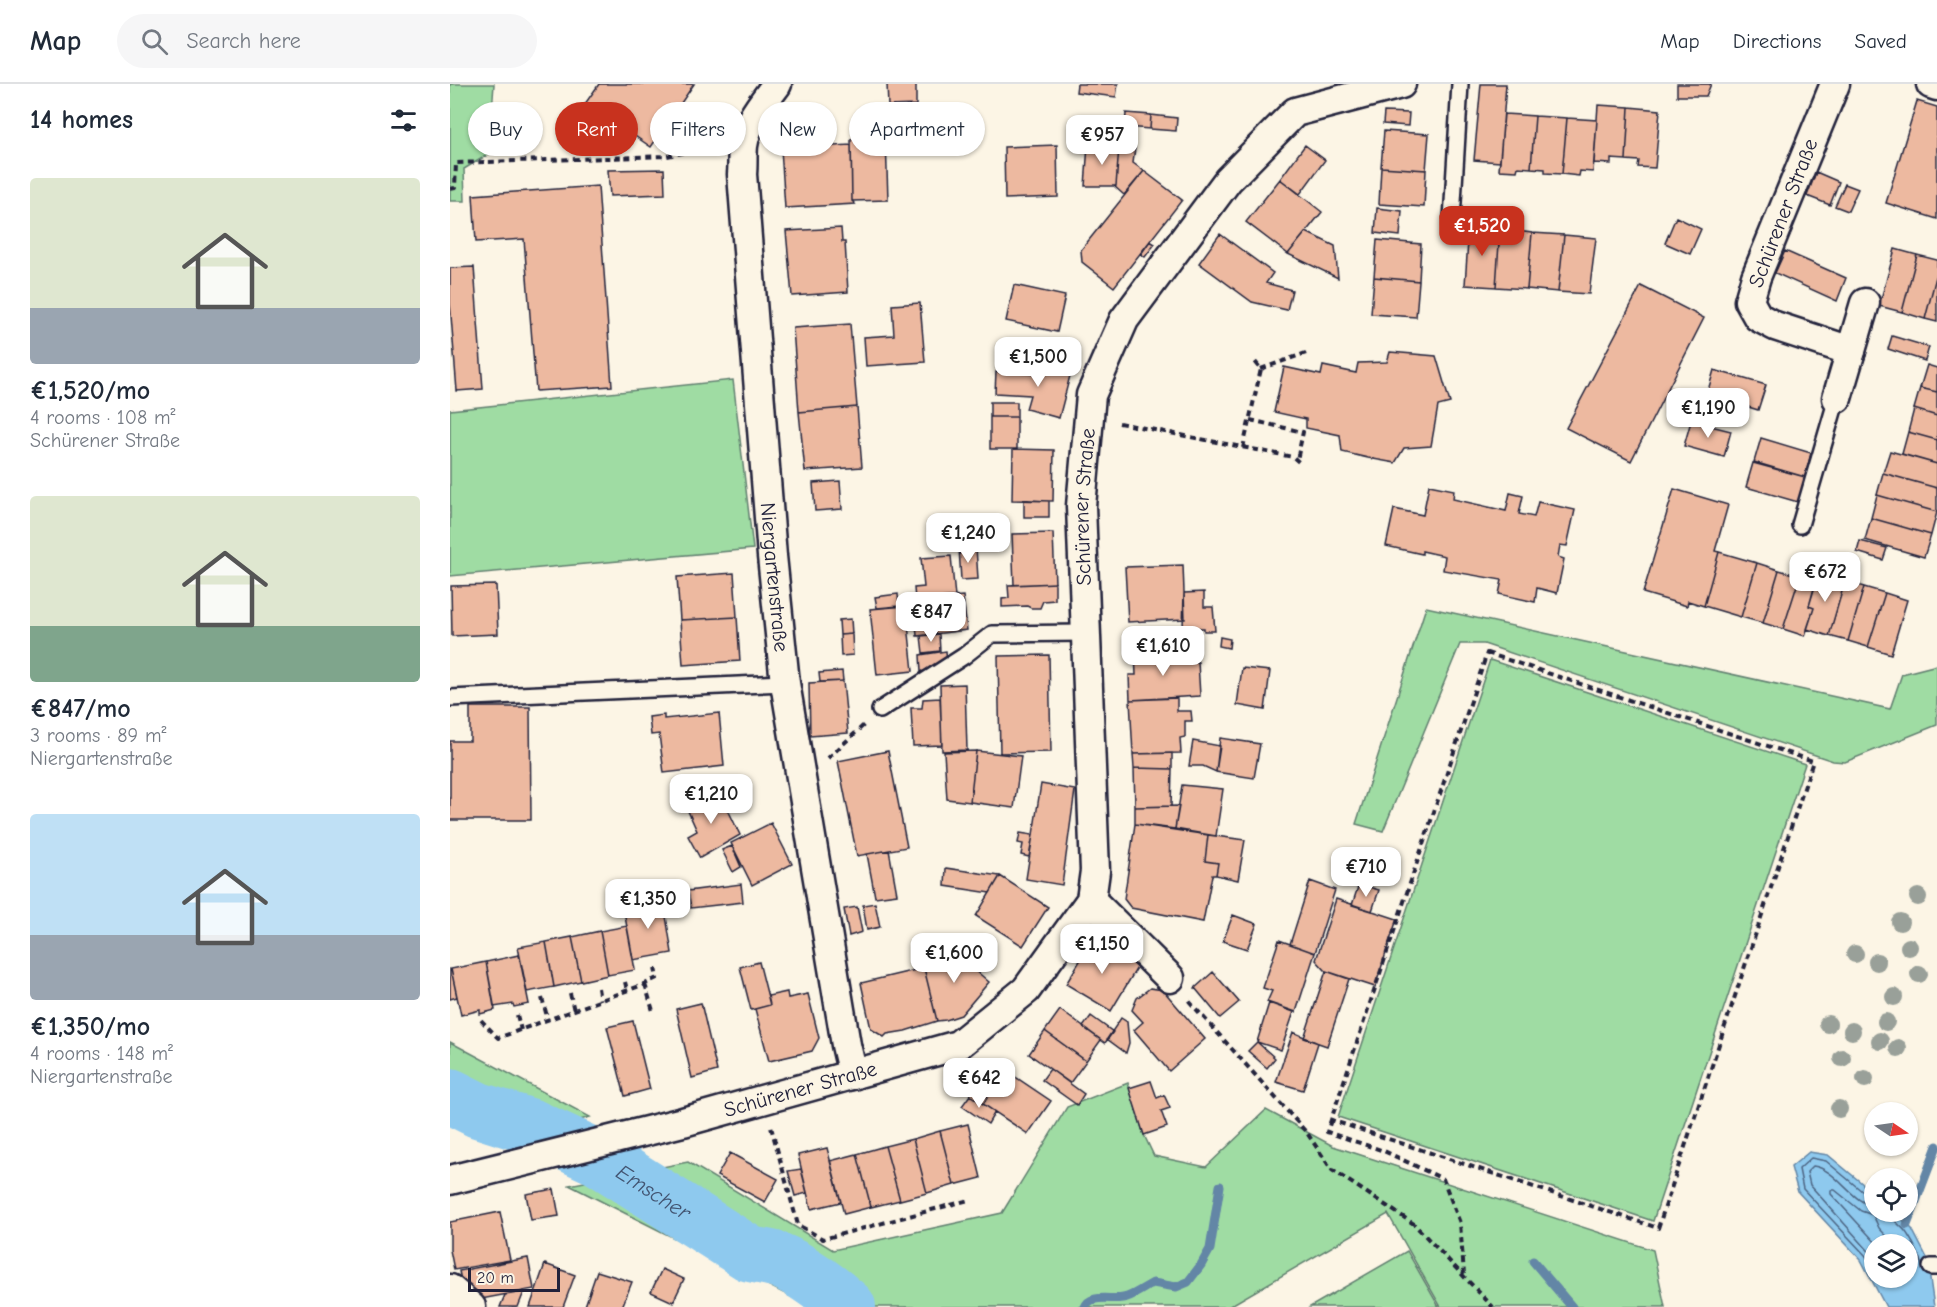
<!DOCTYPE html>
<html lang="en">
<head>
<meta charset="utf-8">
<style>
  body { margin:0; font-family:"Comic Neue",sans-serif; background:#f6f6f7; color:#1f2937; height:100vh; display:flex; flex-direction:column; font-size:22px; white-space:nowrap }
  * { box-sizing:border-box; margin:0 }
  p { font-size:20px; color:#747a83 }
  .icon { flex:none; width:33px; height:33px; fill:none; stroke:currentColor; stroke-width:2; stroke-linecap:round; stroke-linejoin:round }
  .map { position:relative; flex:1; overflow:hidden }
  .side { display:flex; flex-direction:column; background:#fff; width:450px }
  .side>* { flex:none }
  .top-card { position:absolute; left:18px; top:18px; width:570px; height:54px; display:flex; gap:12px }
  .needle { width:39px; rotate:103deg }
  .controls { position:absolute; left:1414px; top:1018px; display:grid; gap:12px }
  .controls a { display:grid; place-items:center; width:54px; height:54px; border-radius:50%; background:#fff; box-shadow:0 2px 4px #0004; font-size:30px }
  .scale { position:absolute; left:18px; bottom:15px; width:92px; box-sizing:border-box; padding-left:6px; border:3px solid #22223b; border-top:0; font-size:16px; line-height:21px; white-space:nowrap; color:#22223b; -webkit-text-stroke:4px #fcf5e5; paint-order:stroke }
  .price { position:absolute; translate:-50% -51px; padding:0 14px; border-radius:12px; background:#fff; color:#222; font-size:20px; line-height:39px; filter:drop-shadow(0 2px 3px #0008) }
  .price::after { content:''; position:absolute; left:50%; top:36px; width:18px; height:14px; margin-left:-9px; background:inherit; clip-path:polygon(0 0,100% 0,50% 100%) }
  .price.current { background:#c8321e; color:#fff }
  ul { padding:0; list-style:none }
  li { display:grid; align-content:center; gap:12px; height:318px; padding:0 30px }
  li span { display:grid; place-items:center; height:186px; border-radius:6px; color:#555 }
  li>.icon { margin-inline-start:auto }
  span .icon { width:108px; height:108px; fill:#fffc; stroke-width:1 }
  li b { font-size:26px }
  h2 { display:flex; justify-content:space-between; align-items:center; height:72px; padding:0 30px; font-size:26px }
  .chip { padding:0 21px; border-radius:27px; background:#fff; box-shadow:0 2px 4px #0004; font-size:21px; line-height:54px }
  .chip.current { background:#c8321e; color:#fff }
  header { display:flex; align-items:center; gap:36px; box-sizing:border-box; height:84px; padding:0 30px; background:#fff; border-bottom:2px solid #e0e1e3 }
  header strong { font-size:28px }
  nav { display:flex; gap:33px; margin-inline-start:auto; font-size:21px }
  .search { width:420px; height:54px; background:#f6f6f7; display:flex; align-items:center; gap:15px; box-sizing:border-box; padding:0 21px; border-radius:33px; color:#747a83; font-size:22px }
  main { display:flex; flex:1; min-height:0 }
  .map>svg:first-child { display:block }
</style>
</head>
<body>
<header>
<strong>Map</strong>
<div class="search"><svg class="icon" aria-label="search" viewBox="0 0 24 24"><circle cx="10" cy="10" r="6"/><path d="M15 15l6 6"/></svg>Search here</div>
<nav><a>Map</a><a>Directions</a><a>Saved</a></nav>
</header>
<main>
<section class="side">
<h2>14 homes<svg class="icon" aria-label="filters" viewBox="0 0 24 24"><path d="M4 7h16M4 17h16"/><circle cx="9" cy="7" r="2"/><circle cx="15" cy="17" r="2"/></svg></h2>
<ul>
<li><span style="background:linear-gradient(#dfe7d0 70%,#9aa5b1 0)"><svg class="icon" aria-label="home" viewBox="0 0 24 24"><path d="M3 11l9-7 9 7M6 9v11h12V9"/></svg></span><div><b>€1,520/mo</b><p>4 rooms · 108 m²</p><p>Schürener Straße</p></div></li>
<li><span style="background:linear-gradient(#dfe7d0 70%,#7fa58c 0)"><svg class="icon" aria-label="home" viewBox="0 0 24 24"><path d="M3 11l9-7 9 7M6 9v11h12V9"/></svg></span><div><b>€847/mo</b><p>3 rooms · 89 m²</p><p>Niergartenstraße</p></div></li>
<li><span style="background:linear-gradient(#bfe0f5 65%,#9aa5b1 0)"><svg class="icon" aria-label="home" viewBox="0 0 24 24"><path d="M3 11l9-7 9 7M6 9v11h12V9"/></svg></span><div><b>€1,350/mo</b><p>4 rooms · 148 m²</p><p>Niergartenstraße</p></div></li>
</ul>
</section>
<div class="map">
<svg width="1487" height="1223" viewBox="0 0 1487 1223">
  <rect width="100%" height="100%" fill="#fcf5e5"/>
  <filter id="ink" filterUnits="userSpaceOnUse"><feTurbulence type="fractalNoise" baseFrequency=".0167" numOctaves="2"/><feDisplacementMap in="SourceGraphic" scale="12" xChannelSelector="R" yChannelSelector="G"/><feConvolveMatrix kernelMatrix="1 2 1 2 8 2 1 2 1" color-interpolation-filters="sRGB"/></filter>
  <g filter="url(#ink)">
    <path fill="#9fdca3" stroke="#607f6f" stroke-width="1.5" d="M0,0H44L39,70L14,85L15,117H0Z
      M283,296L303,465L0,492V326Z
      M976,523L1440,625L1452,590L1487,581V641L1395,678L1383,677L1034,560H1010L933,747L906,740Z
      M1040,576L1355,680L1203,1137L888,1033Z
      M0,958L140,1033L80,1051L0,1019Z
      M678,999L694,1051L704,1072L756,1083L816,1026L883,1062L1203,1166L1215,1223H991L938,1130L778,1223H361L119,1101L238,1078L383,1166L552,1129L617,1023Z
      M957,1167L989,1223H860Z"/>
    <path fill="#8ec9ee" stroke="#6386a6" stroke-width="1.5" fill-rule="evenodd" d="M1359,1068L1378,1071L1425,1110V1128H1444L1462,1145L1477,1174L1484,1223H1436L1411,1176L1348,1108L1341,1083ZM1425,1161H1458V1194H1425Z"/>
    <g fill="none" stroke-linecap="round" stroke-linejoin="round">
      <path stroke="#4d6583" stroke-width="1.5" d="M1425,1114L1419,1113L1376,1077L1361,1074L1349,1085L1353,1105L1416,1172L1425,1190
        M1425,1122C1402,1120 1387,1085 1363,1082L1357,1088L1360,1101L1425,1174
        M1440,1128C1442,1138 1453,1142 1458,1151C1464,1160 1470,1172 1472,1183
        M1428,1161L1381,1110V1106H1385L1411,1127L1423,1131L1429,1144L1445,1161"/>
      <path stroke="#6386a6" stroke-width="9" d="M1457,1141L1487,1062
        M1083,1177L1122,1223
        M635,1223C641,1208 664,1218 677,1213C686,1210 695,1203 703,1199L726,1203L738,1198L751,1181L760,1165L770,1102"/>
      <path stroke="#8ec9ee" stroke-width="56" id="s1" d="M0,1012L28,1026L82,1043L149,1074L300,1170C309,1172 319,1173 328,1176C351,1185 379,1206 398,1223"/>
    </g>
    <path fill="#edb9a0" stroke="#22223b" stroke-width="1.5" d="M149,0H244L201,63L173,44L163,60L125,34Z
      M437,0H466V21L438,22Z
      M627,0H668L666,13L626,8Z
      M1031,0H1056L1050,78L1024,76Z
      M1227,0H1261L1256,12H1227Z
      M1467,17L1487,23V135L1436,119Z
      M1148,21L1179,23L1176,76L1161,75V80L1144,79Z
      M1179,23L1210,26L1205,84L1188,83L1189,77L1176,76Z
      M934,28L959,29L958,42L933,40Z
      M676,29L701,31L700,45L675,43Z
      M1054,30L1085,32L1081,84L1068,83L1067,87L1049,86Z
      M701,31L727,34L726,47L700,45Z
      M1085,32L1117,34L1112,90L1095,89V85L1081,84Z
      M1117,34L1147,36L1143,88L1130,87L1129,92L1112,90Z
      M624,35L651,36L650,49L624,47Z
      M624,47L650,49L649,62L624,60Z
      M934,47L979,50L976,86L931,83Z
      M401,55H436L438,116L402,117Z
      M401,61L402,117L405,120L335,124L331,65Z
      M607,61L608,113L555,115L554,63Z
      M638,61L669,63L666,102H635Z
      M855,61L875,76L850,110L830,95Z
      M669,63L685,64L683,79L694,87L674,111L664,102H666Z
      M931,83L976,86L974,123L929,120Z
      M214,85L215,110L160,112L158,86Z
      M694,87L732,116L664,203L632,178L631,166Z
      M1366,88L1389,98L1380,121L1357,112Z
      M830,95L872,128L838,170L796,138Z
      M1395,100L1408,105L1398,127L1385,122Z
      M148,102L162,302L86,307L74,155L26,158L23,111Z
      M927,124L952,127L950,152L925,149Z
      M1226,133L1251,145L1240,170L1215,159Z
      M1019,142L1050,145L1046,203L1015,201Z
      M391,144L392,158H395L398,208L342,212L336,147Z
      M1050,145L1082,149L1077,205L1046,203Z
      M856,148L885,162L888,194L838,170Z
      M1082,149L1114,151L1108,208L1077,205Z
      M770,150L823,189L816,199L842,206L837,226L802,218L749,179Z
      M1114,151L1146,154L1139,210L1108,208Z
      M927,156L971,160L969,197L924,193Z
      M700,157L705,160L695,173L691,170Z
      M1445,165L1467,171L1452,228L1429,222Z
      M1335,167L1396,194L1387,217L1325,189Z
      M1467,171L1487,176V189L1475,235L1452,228Z
      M24,183L33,305L7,307L0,219V184Z
      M1487,189V238L1475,235Z
      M924,193L969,197L966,233L921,230Z
      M564,201L615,212L607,248L556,237Z
      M1191,202L1254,234L1181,377L1116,344Z
      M470,219L475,278L416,282L414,253L444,251L442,221Z
      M400,240L407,323L349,328L343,244Z
      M1442,252L1479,263L1475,277L1438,265Z
      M940,268L986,272L1000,319L988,322L981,362L954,364L945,379L918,374L892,368L890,351L856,344V335L824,328L834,283L871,291L873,282L906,289L908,279L937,278Z
      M588,281L622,284L609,334L576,325L580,311L545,309L546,288L585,290Z
      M1477,281L1487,284V308L1470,304Z
      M1264,286L1316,301L1308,326L1257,310Z
      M1470,304L1487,308V332L1464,325Z
      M540,318H567V333H540Z
      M407,323L412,383L355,387L349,328Z
      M1464,325L1487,332V356L1458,348Z
      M540,333H567V365H540Z
      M1241,337L1281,347L1274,373L1234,362Z
      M1458,348L1487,356V380L1452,370Z
      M1311,354L1361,369L1355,393L1304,378Z
      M563,365L604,366L603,417L562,416Z
      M1440,367L1487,380V404L1433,389Z
      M1303,379L1355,393L1348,418L1296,403Z
      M1433,389L1487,404V428L1427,411Z
      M390,397L392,425L365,427L363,399Z
      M979,401L1004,406L1003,415L1056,427L1060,409L1073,412L1069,430L1084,433L1088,418L1125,426L1117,462L1110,461L1108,473L1114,475L1107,509L1087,504L1085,518L1049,510L1052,496L993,486L995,472L972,467V470L936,462L944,425L973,431Z
      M1224,405L1278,421L1265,467L1269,468L1254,522L1238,517L1237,522L1193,509Z
      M1427,411L1487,428L1481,451L1421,434Z
      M574,416L599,417V433H574Z
      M1421,434L1481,451L1474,473L1415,456Z
      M603,449L605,499L564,501L562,450Z
      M1410,457L1437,464L1433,476L1407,468Z
      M526,463L528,495L511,496L509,464Z
      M1269,468L1307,479L1291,533L1254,522Z
      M501,472L505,513L465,516L464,504L474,503L471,474Z
      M1307,479L1329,486L1313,539L1291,533Z
      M733,481L735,535L678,538L675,483Z
      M1329,486L1350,492L1333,545L1313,539Z
      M284,489L287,533L230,536L227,493Z
      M1369,489L1395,497L1379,552L1357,545L1364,524L1359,522Z
      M1350,492L1366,497L1359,522L1364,524L1355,552L1333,545Z
      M1395,497L1414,503L1398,557L1379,552Z
      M605,499V516L593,517L590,524H581L577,522L552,523V515L559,514L558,501Z
      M46,501L48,550L2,552L1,502Z
      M1414,503L1435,509L1418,563L1398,557Z
      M754,508V523H763L765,547H754V544H733L734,509Z
      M1435,509L1457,516L1441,570L1418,563Z
      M448,510L449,522L427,524L425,513Z
      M513,512L517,546L467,552L464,516Z
      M456,522L463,587L427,591L420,525Z
      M287,533L290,577L233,581L230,536Z
      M401,535L402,550L390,551L389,536Z
      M402,550L403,571L391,572L390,551Z
      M489,550L490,567L473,569L471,552Z
      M770,553L780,555L779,564L769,562Z
      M687,565L716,571V575L730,574V578H748L750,612L680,616L679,591H686L685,568Z
      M496,567L497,579L471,588L470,571Z
      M599,571L601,668L550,669L548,572Z
      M792,584L820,587L815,626L787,621Z
      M392,587L393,597L370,598L369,589Z
      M393,597L398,649L360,652L359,599Z
      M515,600L517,666L492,667L490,601Z
      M490,614L492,661L463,662L461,624H472L473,615Z
      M727,614V627H741L742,637H735V653L730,654L731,669L683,670L680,616Z
      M20,623H80L81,736H0V657H20Z
      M269,629L274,682L214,689L209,650L201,651L199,633L214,631V635Z
      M770,654L810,660L804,694L766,688Z
      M743,657L770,662L766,688L753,682H739Z
      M438,667L457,763L407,772L388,677Z
      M526,667L571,672L564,724L520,718Z
      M526,667L520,718L497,715L494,668Z
      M722,669V685L684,684L683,670Z
      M684,684L722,685L721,722L685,723Z
      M267,696L268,711L242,713L241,698Z
      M591,700L625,706L612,801L576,795Z
      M732,701L773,705L766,752L725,745Z
      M272,713L290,751L250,774L238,752L247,747L234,718Z
      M729,722L725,745L685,740V723Z
      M321,739L342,780L302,801L281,759Z
      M685,740L758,751L755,777L768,779L766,791H762L753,838L681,824L674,815Z
      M570,749L583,751L579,773L571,771L573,760L568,759Z
      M758,751L795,756L788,796L766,791L768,779L755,777Z
      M282,762L291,783L283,788L272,766Z
      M439,766L447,810L425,813L417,770Z
      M496,784L550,792L540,809L495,802Z
      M550,792L598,823L573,862L526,832Z
      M860,797L885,806L865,869L840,860Z
      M291,800L293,818L241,824L238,807Z
      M909,800L929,806L922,827L902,821Z
      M213,814L222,869L183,876L174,827L192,824L191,817Z
      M886,815L947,835L925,903L876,887L866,876Z
      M425,819L430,843L417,846L413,821Z
      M407,823L412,848L399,852L394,825Z
      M783,831L807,840L797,865L773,857Z
      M177,842L185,886L158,891L150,847Z
      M150,847L158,891L131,897L122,853Z
      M122,853L131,897L104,903L96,858Z
      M643,855L688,882L661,927L616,900Z
      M829,856L865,869L846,928L817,918L822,907L813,904Z
      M96,858L104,903L77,908L68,863Z
      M509,861L530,878L524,885L539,898L511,931L496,936L487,937L474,884L494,879Z
      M69,871L79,920L64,923L63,920L44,923L36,878Z
      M36,878L45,926L30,930V926L11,931L1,885Z
      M309,878L320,921L301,926L290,883Z
      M474,884L487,937L455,947L437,950L434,953L421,945L411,899Z
      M0,885H1L7,913L0,915Z
      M876,887L899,895L877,962L854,954Z
      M763,888L789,918L770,934L745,904Z
      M700,904L713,906L755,955L719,987L684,946L693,938L682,926L687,914Z
      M337,908L338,914L358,910L369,954L362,967L319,977L305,925L320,921L318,912Z
      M251,919L267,987L242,994L226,925Z
      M819,919L844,928L831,966L807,958Z
      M610,926L651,956L636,977L595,947Z
      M641,932L663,948L655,959L633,943Z
      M671,934L677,938L679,959L676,969L657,955Z
      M183,937L200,1005L175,1012L157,943Z
      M595,947L636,977L620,999L579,970Z
      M843,948L868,959L853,1006L826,998Z
      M807,958L825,974L817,984L798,967Z
      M600,985L634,1010L627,1021L592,996Z
      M555,986L601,1017L578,1050L533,1020Z
      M530,996L544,1004L533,1020L520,1011Z
      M701,997L707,1014L714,1011L720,1024L711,1027L717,1043L694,1051L679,1004Z
      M520,1011L545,1028L538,1040L512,1022Z
      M518,1040L531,1094L504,1101L490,1047Z
      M490,1047L504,1101L477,1109L463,1055Z
      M463,1055L477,1109L450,1116L435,1062Z
      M435,1062L450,1116L421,1123L407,1070Z
      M377,1064L391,1118L361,1125L348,1071Z
      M280,1069L328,1095L315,1118L267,1092Z
      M407,1070L421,1123L394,1130L380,1077Z
      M351,1085L357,1109L345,1112L338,1087Z
      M104,1105L109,1132L81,1136L76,1110Z
      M50,1128L60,1176L4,1186L0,1166V1138Z
      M78,1174L84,1205L26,1216L13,1206L9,1187Z
      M95,1180L125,1191L113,1223H80Z
      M212,1185L234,1195L223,1218L201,1208Z
      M147,1187L182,1198L172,1223L135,1222Z
      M74,1208L68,1223H50L55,1211Z"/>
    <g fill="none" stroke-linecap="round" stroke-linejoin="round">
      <defs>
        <path id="lane" d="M1001,152L1010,0
          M1350,441L1387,314
          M0,614L335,599
          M430,626L514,572L542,550L636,549
          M1481,1183H1487"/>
        <g id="street">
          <path id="s2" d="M327,0C314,18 296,38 293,62C292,71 293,81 292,90L322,472L335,599L396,961L403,991"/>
          <path d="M1385,0L1306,193L1299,217L1308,233L1325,242L1401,267"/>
          <path d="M1481,0L1487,2"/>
          <path d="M1387,314L1415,219"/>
          <path d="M641,816L720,894"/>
          <path id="s3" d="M0,1096L233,1038L508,961L576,906L641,816L645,787L631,422L641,311L674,236L778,96L845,28L951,0"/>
          <path d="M0,1205L21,1223"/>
        </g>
      </defs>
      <use href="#lane" stroke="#22223b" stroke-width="20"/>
      <use href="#street" stroke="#22223b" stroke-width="33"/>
      <path stroke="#22223b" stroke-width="4" stroke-dasharray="6 4.5" stroke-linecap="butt" d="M0,105L5,104L6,79L217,72L262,63
        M811,285L856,269
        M800,336L853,348L847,376
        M669,339L843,373L851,380
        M793,364L811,285L803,275
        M1037,569L1363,677L1208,1144L881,1036Z
        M378,674L414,641
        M175,898L177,906
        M195,900L203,927
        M148,904L150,916
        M120,909L124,927
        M92,914L98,936
        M739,917L857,1049L882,1086L964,1140L1043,1223
        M67,931L71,946
        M31,936L48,954L195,900L207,894L205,884
        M881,1036L877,1048L934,1067L993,1095L1010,1139L1014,1190
        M321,1043L348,1141L373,1155L519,1116"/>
      <use href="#lane" stroke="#fcf5e5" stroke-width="15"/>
      <use href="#street" stroke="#fcf5e5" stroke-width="28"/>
    </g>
    <g fill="#99a099">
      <circle cx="1468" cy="813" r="9"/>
      <circle cx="1450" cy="838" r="9"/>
      <circle cx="1459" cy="863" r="9"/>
      <circle cx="1405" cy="870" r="9"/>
      <circle cx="1427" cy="878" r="9"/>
      <circle cx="1469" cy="890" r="9"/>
      <circle cx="1444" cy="913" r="9"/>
      <circle cx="1436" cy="938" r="9"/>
      <circle cx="1378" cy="940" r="9"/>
      <circle cx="1402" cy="947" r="9"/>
      <circle cx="1430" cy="957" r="9"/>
      <circle cx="1448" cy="964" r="9"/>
      <circle cx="1392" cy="974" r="9"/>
      <circle cx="1415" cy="995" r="9"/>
      <circle cx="1389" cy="1025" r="9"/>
    </g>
  </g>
  <g text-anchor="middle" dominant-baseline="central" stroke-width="4.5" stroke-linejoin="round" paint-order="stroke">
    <g font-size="21" fill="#22223b" stroke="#fcf5e5">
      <text transform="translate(1333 129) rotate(-69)">Schürener Straße</text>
      <text stroke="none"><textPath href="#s3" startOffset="1118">Schürener Straße</textPath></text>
      <text stroke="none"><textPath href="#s2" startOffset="504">Niergartenstraße</textPath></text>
      <text stroke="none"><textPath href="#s3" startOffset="362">Schürener Straße</textPath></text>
    </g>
    <g font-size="22" font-style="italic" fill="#425471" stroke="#fcf5e5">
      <text stroke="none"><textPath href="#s1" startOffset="226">Emscher</textPath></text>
    </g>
  </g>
</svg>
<div class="controls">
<a><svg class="needle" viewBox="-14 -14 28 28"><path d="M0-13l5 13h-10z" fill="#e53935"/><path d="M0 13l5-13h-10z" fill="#747a83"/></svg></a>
<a><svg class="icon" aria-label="locate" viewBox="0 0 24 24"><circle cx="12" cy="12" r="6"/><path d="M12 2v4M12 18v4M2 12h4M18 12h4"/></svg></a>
<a><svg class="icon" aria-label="layers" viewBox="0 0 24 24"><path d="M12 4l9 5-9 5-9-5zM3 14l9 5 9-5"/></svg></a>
</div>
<div class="scale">20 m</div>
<b class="price" style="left:652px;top:82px">€957</b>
<b class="price current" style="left:1032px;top:173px">€1,520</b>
<b class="price" style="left:588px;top:304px">€1,500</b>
<b class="price" style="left:1258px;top:355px">€1,190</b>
<b class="price" style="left:518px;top:480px">€1,240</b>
<b class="price" style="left:1375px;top:519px">€672</b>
<b class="price" style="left:481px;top:559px">€847</b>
<b class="price" style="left:713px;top:593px">€1,610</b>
<b class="price" style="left:261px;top:741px">€1,210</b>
<b class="price" style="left:916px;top:814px">€710</b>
<b class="price" style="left:198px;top:846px">€1,350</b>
<b class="price" style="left:652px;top:891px">€1,150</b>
<b class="price" style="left:504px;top:900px">€1,600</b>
<b class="price" style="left:529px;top:1025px">€642</b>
<div class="top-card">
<a class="chip">Buy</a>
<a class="chip current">Rent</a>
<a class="chip">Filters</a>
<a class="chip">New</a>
<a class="chip">Apartment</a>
</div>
</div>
</main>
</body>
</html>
